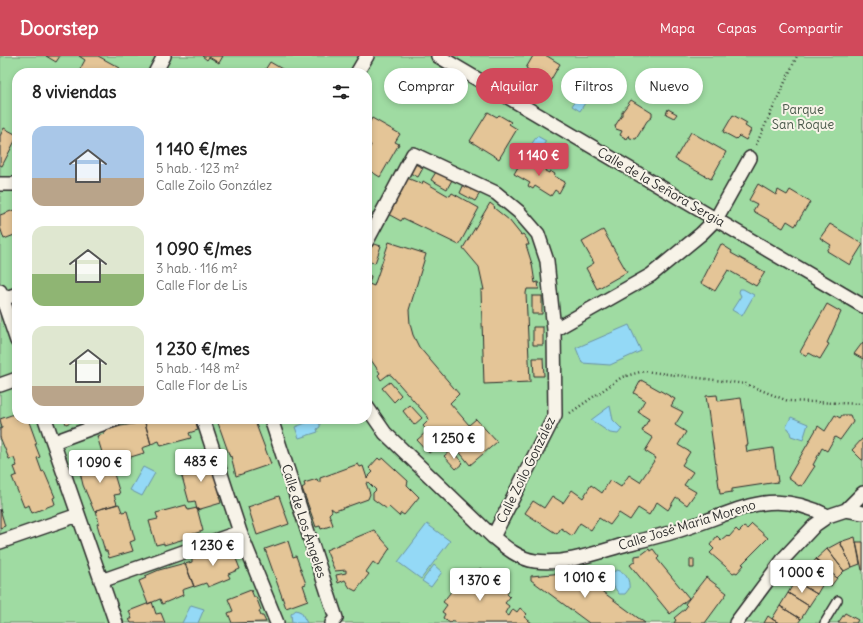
<!DOCTYPE html>
<html lang="es">
<head>
<meta charset="utf-8">
<style>
  body { margin:0; font-family:Delius,sans-serif; background:#f6f6f6; color:#222; height:100vh; display:flex; flex-direction:column; font-size:15px; white-space:nowrap }
  * { box-sizing:border-box; margin:0 }
  p { font-size:13px; color:#767676 }
  .icon { flex:none; width:22px; height:22px; fill:none; stroke:currentColor; stroke-width:2; stroke-linecap:round; stroke-linejoin:round }
  .map { position:relative; flex:1; overflow:hidden }
  .side { position:absolute; left:12px; top:12px; width:360px; height:356px; display:flex; flex-direction:column; background:#fff; border-radius:16px; box-shadow:0 2px 6px #0003 }
  .side>* { flex:none }
  .hud { position:absolute; left:384px; top:12px; width:380px; height:36px; display:flex; gap:8px }
  .price { position:absolute; translate:-50% -34px; padding:0 9px; border-radius:4px; background:#fff; color:#222; font-size:13px; line-height:26px; filter:drop-shadow(0 1px 2px #0008) }
  .price::after { content:''; position:absolute; left:50%; top:24px; width:12px; height:9px; margin-left:-6px; background:inherit; clip-path:polygon(0 0,100% 0,50% 100%) }
  .price.current { background:#d1495b; color:#fff }
  ul { padding:0; list-style:none }
  li { display:flex; align-items:center; gap:12px; height:100px; padding:0 20px }
  li span { display:grid; place-items:center; flex:none; width:112px; height:80px; border-radius:12px; color:#555 }
  li>.icon { margin-inline-start:auto }
  span .icon { width:48px; height:48px; fill:#fffc; stroke-width:1 }
  li b { font-size:17px }
  h2 { display:flex; justify-content:space-between; align-items:center; height:48px; padding:0 20px; font-size:17px }
  .pill { padding:0 14px; border-radius:18px; background:#fff; box-shadow:0 2px 6px #0003; font-size:14px; line-height:36px }
  .pill.current { background:#d1495b; color:#fff }
  header { display:flex; align-items:center; gap:24px; box-sizing:border-box; height:56px; padding:0 20px; background:#d1495b; color:#fff }
  header strong { font-size:19px }
  nav { display:flex; gap:22px; margin-inline-start:auto; font-size:14px }
  .map>svg:first-child { display:block }
</style>
</head>
<body>
<header>
<strong>Doorstep</strong>
<nav><a>Mapa</a><a>Capas</a><a>Compartir</a></nav>
</header>
<div class="map">
<svg width="863" height="567" viewBox="0 0 863 567">
  <rect width="100%" height="100%" fill="#f7f3e8"/>
  <filter id="ink" filterUnits="userSpaceOnUse"><feTurbulence type="fractalNoise" baseFrequency=".025" numOctaves="2"/><feDisplacementMap in="SourceGraphic" scale="8" xChannelSelector="R" yChannelSelector="G"/><feConvolveMatrix kernelMatrix="1 2 1 2 8 2 1 2 1" color-interpolation-filters="sRGB"/></filter>
  <g filter="url(#ink)">
    <path fill="#9fdba2" stroke="#658366" fill-rule="evenodd" d="M0,0H863V567H0ZM17,17H367V363H17Z"/>
    <path fill="#94d9f6" stroke="#6a93a5" d="M582,28L585,29L584,33L591,37L580,55L572,50L581,35L579,31Z
      M537,80L546,85L536,100L527,95Z
      M740,233H743L754,239L742,260L732,254L741,240L739,236Z
      M629,269L641,295L610,309L582,307L576,292Z
      M610,350L613,364L622,373L618,378L610,377L591,364Z
      M791,361L808,368L803,384L791,380L789,373L786,371Z
      M314,364L320,368V371L317,373L318,376L299,382L295,371Z
      M143,411L155,417L142,440L130,434Z
      M427,468L450,485L421,523L398,506Z
      M434,509L442,516L431,531L422,525Z
      M617,514C626,516 630,524 629,533L625,538H619L609,524L611,517Z
      M191,549L204,553L198,567H182Z
      M296,554L301,556L307,567H292L291,558Z"/>
    <path fill="#e4c597" stroke="#2b2b2b" d="M46,0H60L56,6Z
      M79,0H98L120,12L117,17H78L85,4Z
      M202,0H223L219,7L209,1L207,4Z
      M533,0H547L560,8L546,32L532,24L535,18L526,12Z
      M270,6L289,17H263Z
      M590,14L602,21L596,31L584,23Z
      M631,44L652,57V61L647,65L636,83L630,82L629,79L627,83L620,79L622,75L616,73L615,70L622,59V56Z
      M668,53L677,58L674,62L666,58Z
      M488,56L497,61L499,59L511,66L509,68L517,73L499,103L470,85Z
      M733,59L747,67L745,70L751,74L746,84L739,80L736,83L723,76Z
      M372,62L400,78L395,86L399,88L380,121L367,113V97L371,89L367,86V71Z
      M4,72L17,79V81L2,110L0,109V80Z
      M691,76L726,96L711,123L675,103Z
      M523,102L539,111L540,109L546,112L545,115L549,117L550,115L555,118L554,120L565,126L559,137L555,134L551,140L535,130L533,133L528,130L530,127L514,118Z
      M415,108L423,112L418,121L410,117Z
      M436,116L452,124L447,133L431,124Z
      M407,122L422,128L423,125L447,139L450,140L452,137L479,152L459,189L403,162L401,165L388,158Z
      M464,128L480,137L475,145L460,137Z
      M758,128L776,139L778,134L787,139L790,134L810,146L795,170L787,165L783,172L753,155L757,148L749,144Z
      M490,147L495,151L494,152L509,164L521,179L523,178L527,183L529,189H526L532,208L535,227L538,226L539,233H527L526,237L530,326L484,328L481,234H484L479,211L463,192Z
      M17,153V178L4,183L0,171V159Z
      M830,168L863,188L850,209L827,195L831,189L820,182Z
      M603,174L627,216L597,233L586,212L594,207L582,186Z
      M389,186L426,198L409,254L410,268L413,279L419,291L459,338L450,347L469,369L476,363L497,386L470,409L453,388L450,386L443,392L423,370L429,364L428,361L392,320L389,318L381,324L378,319L380,317L369,301L367,295V219L371,220L369,228L374,230Z
      M371,187L381,190L375,207L367,205Z
      M721,188L732,195L731,197L765,216L756,230L728,214L715,235L701,227Z
      M532,240H542V258H532Z
      M827,248L841,256L827,287L829,288L820,303L809,297L807,300L800,296Z
      M533,271H543V289H533Z
      M863,286V303L854,298Z
      M533,302H543L544,320H534Z
      M641,324L675,343L671,350L683,356L675,369L686,376L678,389L690,396L682,409L693,416L684,429L696,436L687,449L676,441L668,454L657,446L649,459L638,452L630,464L619,457L610,469L599,462L591,474L580,467L572,480L561,472L557,478L525,457L533,445L544,452L552,440L563,447L572,434L583,442L591,429L602,437L610,424L621,431L629,419L640,426L656,402L645,395L653,382L642,375L649,363L638,356L645,344L634,337Z
      M390,326L401,339L394,346L382,332Z
      M717,339L718,345L741,342L748,389H746L747,396L773,392L778,426L732,433V436L720,438L706,340Z
      M410,349L422,362L414,369L403,355Z
      M17,357V363H28L37,388H35L40,401L37,402L42,416L44,415L55,441L53,442L55,448L32,457L29,449L24,451L12,421L17,419L14,411L17,410L14,402L9,403L0,381V373L2,372L0,363Z
      M835,359L840,362L842,359H850L853,366L840,384L835,381L827,395L822,392L813,409L815,410L811,416L802,430L800,429L799,430L788,422L818,370L825,375Z
      M64,363H79L66,368Z
      M147,363H195L198,374L189,377L191,382L161,390L159,385L151,388L144,364Z
      M232,363H254L271,408L236,420L231,400L230,401L218,367Z
      M145,366L151,389L142,392L144,397L114,406L113,401L104,403L97,380L104,378V375L121,370Z
      M425,377L436,391L429,397L417,384Z
      M863,382V404H862L852,394Z
      M451,394L463,407L456,413L444,400Z
      M207,400L211,413L213,412L221,440H219L221,447L197,454L195,445L189,446L181,417L186,415L184,407Z
      M103,401L106,410L111,408L120,438L114,439L117,448L94,455L83,429L80,416L82,415L80,408Z
      M378,402L380,404L383,402L408,425L407,429L419,441L410,452L404,459L401,457L399,460L389,451L387,453L373,443V437L376,434L368,426L366,427L370,438L368,443L335,455L331,452L332,455L329,458L333,469L321,473L320,470L316,471L302,432L305,430L304,427L317,423L318,426H320V422L358,408L360,411L363,410L367,422L373,416L369,412Z
      M279,440L289,468L257,479L248,451Z
      M119,448L122,456L127,455L135,484L130,486L133,495L109,502L107,495H105L97,468L99,467L96,454Z
      M186,449L188,454L197,452L203,475L190,479L191,481L164,489V487L156,489L149,465L158,463L156,457Z
      M0,453L5,470L0,472Z
      M752,468L768,482L742,508L744,509L737,517L735,516L733,517L710,497L714,493L710,489L717,480L721,484L727,479L729,481L736,473L739,476L744,471L747,473Z
      M374,474L390,492L378,510L373,506L366,516L369,518L356,535L350,532L345,524L338,527L336,519L346,517V514L335,515L326,494Z
      M855,481L860,508L852,511L840,486Z
      M288,485L293,501L296,500L306,528L303,529L308,544L286,552L265,493Z
      M840,486L852,511L844,515L827,493Z
      M856,486H863V514H862Z
      M231,490L240,513L228,518L230,522L208,531L206,527L194,531L185,508L192,506V503L218,493V495Z
      M649,493L650,495L653,493L659,501L657,503L689,542L670,558L630,509L635,505V500L641,499Z
      M827,493L844,515L837,522L816,503Z
      M690,503H694V512H690Z
      M816,503L837,522L831,530L807,515Z
      M185,507L194,530L182,534L183,539L162,548L160,543L148,548L139,525L146,522L145,520L159,514Z
      M480,512L487,518L485,521L500,533L502,529L509,534L507,538L510,541L505,547L509,550L505,557L509,560L513,553L517,556L520,552L527,558L524,561L532,567H457L452,564L450,567L443,562L445,558L442,556L447,549L443,546L457,528L465,516L469,520L474,513L478,516Z
      M803,512L824,526L817,538L795,525Z
      M574,516L577,517L645,567H589L531,524V520Z
      M706,521L727,537L705,567H674L676,564L674,562L685,553L687,550L685,548Z
      M795,525L817,538L809,550L788,537Z
      M251,534L254,541H256L261,554L259,555L261,560H263L266,566L232,567L228,557L233,555L228,543Z
      M788,537L809,550L801,563L780,550Z
      M152,546L156,558L161,557L165,567H131L129,563H132L129,555Z
      M780,550L801,563L798,567H779L772,563Z
      M845,557L858,564L856,567H838Z
      M768,560L772,563L779,567H764Z"/>
    <g fill="none" stroke-linecap="round" stroke-linejoin="round">
      <defs>
        <path id="lane" d="M824,567L838,544"/>
        <path id="street" d="M438,0L863,250
          M155,17L164,0
          M357,17L367,0
          M0,128H17
          M367,185L413,98L496,137L519,156L538,178L547,205L554,274L555,359L493,481
          M0,235L17,285
          M3,243L17,238
          M554,274L651,219L701,178L716,163L750,102
          M0,329L17,323
          M367,351L385,377L493,481C505,491 519,503 535,505C566,509 598,496 627,488C647,483 669,478 689,471C741,454 772,431 828,460
          M45,363L116,567
          M203,363L240,476L277,567
          M271,363L336,562L332,567
          M54,386L116,363
          M846,454L863,457
          M0,486L78,459
          M101,525L240,476
          M736,567L785,501L815,469L828,460L846,454L863,437"/>
      </defs>
      <use href="#lane" stroke="#2b2b2b" stroke-width="10"/>
      <use href="#street" stroke="#2b2b2b" stroke-width="16"/>
      <path stroke="#2b2b2b" stroke-width="2.5" stroke-dasharray="1 3" stroke-linecap="butt" d="M756,89L797,0
        M570,357L622,321L644,315L746,328L788,345L863,348"/>
      <use href="#lane" stroke="#f7f3e8" stroke-width="7"/>
      <use href="#street" stroke="#f7f3e8" stroke-width="13"/>
    </g>
  </g>
  <g text-anchor="middle" dominant-baseline="central" stroke-width="4" stroke-linejoin="round" paint-order="stroke">
    <g font-size="13" fill="#485749" stroke="#f7f3e8">
      <text x="803" y="53">Parque<tspan x="803" dy="15">San Roque</tspan></text>
    </g>
    <g font-size="13" fill="#2b2b2b" stroke="#f7f3e8">
      <text transform="translate(661 131) rotate(30)">Calle de la Señora Sergia</text>
      <text transform="translate(526 414) rotate(-64)">Calle Zoilo González</text>
      <text transform="translate(304 465) rotate(72)">Calle de Los Ángeles</text>
      <text transform="translate(687 469) rotate(-17)">Calle José María Moreno</text>
    </g>
  </g>
</svg>
<b class="price current" style="left:539px;top:121px">1 140 €</b>
<b class="price" style="left:454px;top:404px">1 250 €</b>
<b class="price" style="left:201px;top:427px">483 €</b>
<b class="price" style="left:100px;top:428px">1 090 €</b>
<b class="price" style="left:213px;top:511px">1 230 €</b>
<b class="price" style="left:802px;top:538px">1 000 €</b>
<b class="price" style="left:585px;top:543px">1 010 €</b>
<b class="price" style="left:480px;top:546px">1 370 €</b>
<div class="hud">
<a class="pill">Comprar</a>
<a class="pill current">Alquilar</a>
<a class="pill">Filtros</a>
<a class="pill">Nuevo</a>
</div>
<section class="side">
<h2>8 viviendas<svg class="icon" aria-label="filters" viewBox="0 0 24 24"><path d="M4 7h16M4 17h16"/><circle cx="9" cy="7" r="2"/><circle cx="15" cy="17" r="2"/></svg></h2>
<ul>
<li><span style="background:linear-gradient(#a9c7e8 65%,#b9a48a 0)"><svg class="icon" aria-label="home" viewBox="0 0 24 24"><path d="M3 11l9-7 9 7M6 9v11h12V9"/></svg></span><div><b>1 140 €/mes</b><p>5 hab. · 123 m²</p><p>Calle Zoilo González</p></div></li>
<li><span style="background:linear-gradient(#dfe7d0 60%,#8fb573 0)"><svg class="icon" aria-label="home" viewBox="0 0 24 24"><path d="M3 11l9-7 9 7M6 9v11h12V9"/></svg></span><div><b>1 090 €/mes</b><p>3 hab. · 116 m²</p><p>Calle Flor de Lis</p></div></li>
<li><span style="background:linear-gradient(#dfe7d0 75%,#b9a48a 0)"><svg class="icon" aria-label="home" viewBox="0 0 24 24"><path d="M3 11l9-7 9 7M6 9v11h12V9"/></svg></span><div><b>1 230 €/mes</b><p>5 hab. · 148 m²</p><p>Calle Flor de Lis</p></div></li>
</ul>
</section>
</div>
</body>
</html>
